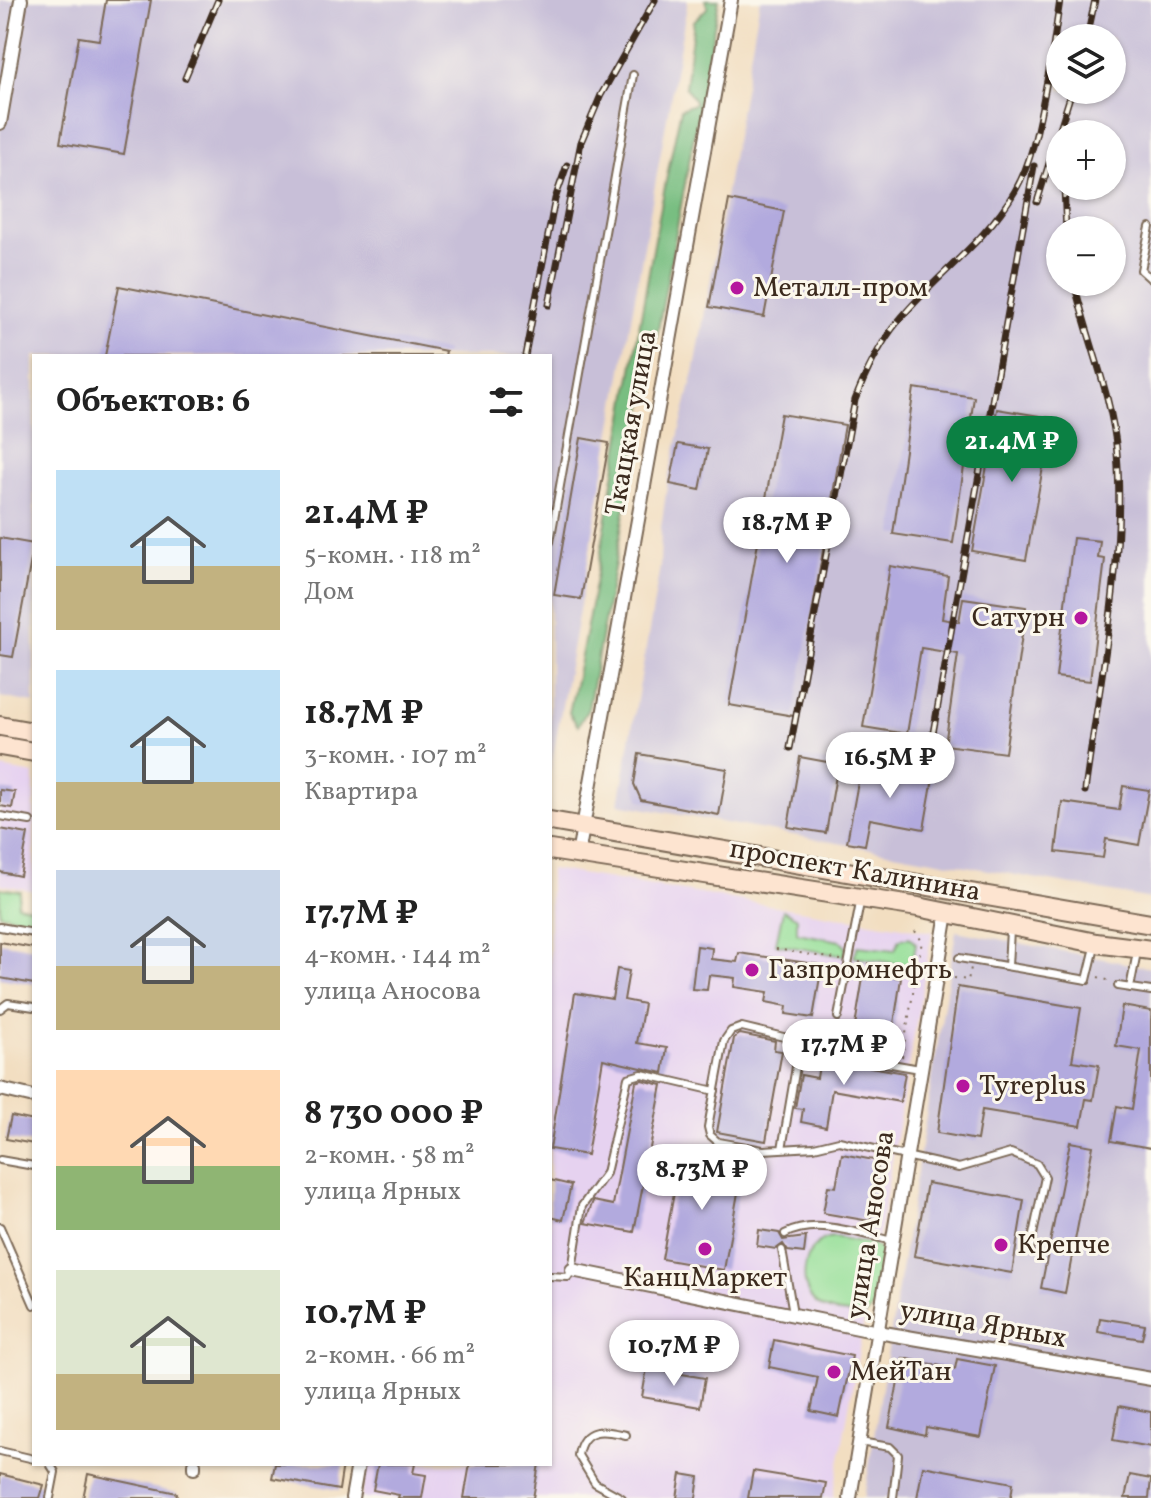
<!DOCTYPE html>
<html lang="ru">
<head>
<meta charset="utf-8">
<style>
  body { margin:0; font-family:Vollkorn,serif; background:#f6f6f6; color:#222; height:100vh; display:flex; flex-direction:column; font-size:30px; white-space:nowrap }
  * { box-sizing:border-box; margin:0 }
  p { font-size:26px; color:#767676 }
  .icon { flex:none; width:44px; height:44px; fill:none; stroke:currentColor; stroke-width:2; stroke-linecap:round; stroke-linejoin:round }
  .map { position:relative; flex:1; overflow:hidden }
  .panel { position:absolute; left:32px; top:354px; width:520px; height:1112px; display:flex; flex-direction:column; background:#fff; border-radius:0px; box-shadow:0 2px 6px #0004 }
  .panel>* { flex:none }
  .buttons { position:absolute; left:1046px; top:24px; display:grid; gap:16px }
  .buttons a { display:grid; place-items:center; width:80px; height:80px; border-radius:50%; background:#fff; box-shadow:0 2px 6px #0004; font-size:40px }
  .price { position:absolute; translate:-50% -68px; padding:0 18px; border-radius:28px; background:#fff; color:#222; font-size:26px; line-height:52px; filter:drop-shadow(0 2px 4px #0008) }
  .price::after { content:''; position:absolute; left:50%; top:48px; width:24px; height:18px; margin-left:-12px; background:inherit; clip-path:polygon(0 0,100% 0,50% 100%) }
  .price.on { background:#0b8043; color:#fff }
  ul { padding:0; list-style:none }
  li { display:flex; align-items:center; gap:24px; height:200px; padding:0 24px }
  li span { display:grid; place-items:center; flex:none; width:224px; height:160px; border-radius:0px; color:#555 }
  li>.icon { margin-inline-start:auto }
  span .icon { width:96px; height:96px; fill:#fffc; stroke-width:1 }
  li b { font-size:34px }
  h2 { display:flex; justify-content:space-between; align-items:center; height:96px; padding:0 24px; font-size:34px }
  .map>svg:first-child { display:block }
</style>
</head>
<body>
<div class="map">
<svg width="1151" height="1498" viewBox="0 0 1151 1498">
  <rect width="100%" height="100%" fill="#fbf7ec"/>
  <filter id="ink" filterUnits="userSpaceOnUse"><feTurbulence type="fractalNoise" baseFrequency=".0125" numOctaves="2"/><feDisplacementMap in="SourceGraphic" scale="16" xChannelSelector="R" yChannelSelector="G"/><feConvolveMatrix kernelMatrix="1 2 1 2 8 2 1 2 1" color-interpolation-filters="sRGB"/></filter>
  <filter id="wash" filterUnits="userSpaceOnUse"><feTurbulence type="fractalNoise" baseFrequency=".006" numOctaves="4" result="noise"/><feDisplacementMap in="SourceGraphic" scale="32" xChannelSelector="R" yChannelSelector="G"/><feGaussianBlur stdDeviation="1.8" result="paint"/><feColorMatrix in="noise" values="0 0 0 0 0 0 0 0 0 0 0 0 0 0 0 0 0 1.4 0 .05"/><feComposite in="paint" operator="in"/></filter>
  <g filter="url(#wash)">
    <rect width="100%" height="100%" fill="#f2dec1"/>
    <path fill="#e6d2f0" d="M0,768L34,774V891L0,884Z
      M550,869L932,932L833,1498H361L367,1464H550Z"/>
    <path fill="#c8bfd8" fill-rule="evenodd" d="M0,0H688L550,773V356H34V703L0,697Z
      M760,0H1151V899L619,804L660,567L661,528L668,479L695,368ZM1060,38H1112V90H1060ZM1060,134H1112V186H1060ZM1060,230H1112V282H1060Z
      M956,931L1151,968V1498H864Z"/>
    <path fill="#96df99" stroke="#68845c" stroke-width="2" d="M0,888L20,891L17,905L34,908V921L0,914Z
      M783,910L797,918V933L840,941L846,947L844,956L776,944Z
      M909,937L916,944L912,966L854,957L858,946L895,950L900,939Z
      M835,1237L872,1244L881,1250L874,1307L866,1315C853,1315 828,1313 817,1304C794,1287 804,1237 835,1237Z"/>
    <path fill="#78be81" stroke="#5a7450" stroke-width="2" d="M705,0H719L588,709L578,726L569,713C613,513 637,309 681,109L696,103L685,87L694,21L708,7Z"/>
    <g id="blocks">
      <path fill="#b2aade" d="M106,0H151L124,154L60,143L79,37L99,40Z
        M729,200L784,211L764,317L709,307Z
        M119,286L446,351L445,356H105Z
        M914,388L974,397L953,543L893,534Z
        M997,409L1052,418L1026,560L972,551Z
        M781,414L845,425L794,716L729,705Z
        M581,438L609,443L581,599L554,595Z
        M678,444L708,449L700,490L670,484Z
        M0,538L34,544L13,657L0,655Z
        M1073,538L1100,541L1098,558L1105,559L1090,681L1056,677Z
        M890,566L948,576L942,619L959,622L963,598L1026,607L1005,753L945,745L958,654L921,648L907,734L863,727Z
        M639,754L727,769L719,815L641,800L634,784Z
        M800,757L838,764L826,833L788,827Z
        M913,764L927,766L925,777L933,778L924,829L870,819L865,845L847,842L861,766L911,774Z
        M1123,786L1149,790L1139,845L1106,839L1103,858L1056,852L1062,802L1119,810Z
        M0,790L15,792L12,808L0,806Z
        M0,829L28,834L20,876L0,872Z
        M0,942L34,948V984L0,978Z
        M697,946L712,948L711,959L737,962L739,953L822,965L813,1018L786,1014L787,1006L766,1002L768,992L734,987L735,978L709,975L707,990L692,989Z
        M617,969L629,971L624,1000L644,1004L637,1043L667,1048L663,1073L603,1059L587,1155L550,1149L575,993L612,999Z
        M864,972L901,978L890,1050L852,1044Z
        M958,987L1081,1008L1072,1061L1099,1065L1093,1100L1086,1099L1081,1126L982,1110L977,1140L937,1133Z
        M1122,1006L1151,1011V1148L1111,1141L1117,1106L1132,1109L1141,1050L1116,1046Z
        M740,1034L775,1041L774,1050L782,1051L766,1141L717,1132L734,1038Z
        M820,1058L905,1073L900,1102L832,1090L826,1127L801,1122L803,1109L795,1108L801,1075L817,1078Z
        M642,1080L662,1085L634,1232L585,1223L593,1201L613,1205L636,1082Z
        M11,1116L34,1121V1144L6,1139Z
        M1070,1142L1093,1146L1065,1293L1041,1288Z
        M681,1154L743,1165L724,1270L662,1259Z
        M842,1154L879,1161L870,1221L823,1213L828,1186L836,1187Z
        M550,1180L571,1185L563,1220L550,1217Z
        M927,1183L1024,1200L1012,1273L914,1256Z
        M759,1230L779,1233L783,1240L806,1237L804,1253L788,1251L783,1244L776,1249L757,1246Z
        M1100,1318L1145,1325L1142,1339L1098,1332Z
        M774,1340L852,1356L839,1417L811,1411L818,1377L769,1367Z
        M903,1358L955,1369L957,1359L995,1366L981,1437L926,1427L925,1435L889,1427Z
        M647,1368L705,1378L700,1407L642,1397Z
        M1119,1406L1151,1412V1447L1113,1440Z
        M275,1464H343L339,1490L272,1478Z
        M378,1464H415L413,1473L426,1475L422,1498H398L399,1495L373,1490Z
        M470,1464H539L533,1498H464Z
        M923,1466L1013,1483L1011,1498H917Z
        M753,1471L826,1483L823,1498H748Z
        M0,1474L44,1485L40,1498H0Z
        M88,1474L177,1493L176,1498H83Z
        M681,1474L699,1477L696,1498H677Z
        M1130,1475L1151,1479L1149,1498H1125Z"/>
    </g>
  </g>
  <g filter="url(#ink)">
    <use href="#blocks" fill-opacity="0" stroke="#7b6957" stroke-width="2"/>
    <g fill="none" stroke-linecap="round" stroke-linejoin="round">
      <defs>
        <path id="lane" d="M1150,227L1141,270L1151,279
          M550,542L633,75
          M0,816L30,821
          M0,927L34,933
          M959,958L1087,980L1095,947
          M1008,966L1010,930
          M1118,986L1151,991
          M1130,988L1137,952
          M0,1009L8,1003L34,1007
          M838,1017L860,903
          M920,1069L823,1052L796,1040L742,1027L731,1031L724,1041L708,1127L710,1135L718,1142L763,1150L814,1147L839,1141L959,1168L1011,1153L1037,1164L1045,1177L1030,1249
          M782,1149L800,1043
          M0,1160L34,1166
          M0,1227L34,1305
          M785,1234C816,1217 860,1234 893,1241
          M782,1250L793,1313
          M550,1276L568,1277L572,1270L582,1206L606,1173L628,1078L642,1074L715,1091
          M860,1442L890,1447L898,1455L893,1498
          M0,1451L34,1459
          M50,1464L55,1472L50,1498
          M622,1498L595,1483L578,1455C583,1426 603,1430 626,1435"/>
        <path id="street" d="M0,123L21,0
          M578,855L731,0
          M0,1089L34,1097
          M572,1270L878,1332L1151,1379
          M194,1468V1464
          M352,1498L358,1464
          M850,1498L947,913"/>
        <path id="secondary" d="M0,726L34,732
          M0,746L34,752
          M550,821L1151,924
          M550,850L918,907L1096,943L1151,950"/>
      </defs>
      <use href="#lane" stroke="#7b6957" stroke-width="10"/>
      <use href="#street" stroke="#7b6957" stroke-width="16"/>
      <use href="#secondary" stroke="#7b6957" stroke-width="22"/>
      <path stroke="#7b6957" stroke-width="2" stroke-dasharray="2 6" stroke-linecap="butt" d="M776,949L841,960
        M859,962L917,972
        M1098,977L1110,981
        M954,978L968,980L971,968
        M902,1057L922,941L915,931"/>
      <use href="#lane" stroke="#fff" stroke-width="6"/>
      <use href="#street" stroke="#fff" stroke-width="12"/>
      <use href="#secondary" stroke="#fde4d0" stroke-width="18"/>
      <defs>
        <path id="rail" d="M1087,38L1095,0
          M1049,75L1060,0
          M185,78L218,0
          M1064,186L1066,230
          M1037,202L1072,90
          M1074,282C1087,339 1112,395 1117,453C1126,558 1099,685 1085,791
          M549,305L581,142L601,95L655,0
          M525,356L555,199L567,165
          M933,733L1034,166
          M790,748L855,400C865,375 876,351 892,329C930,279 983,246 1015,191C1036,155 1041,107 1050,66"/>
      </defs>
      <use href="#rail" stroke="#3b2a1e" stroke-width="7"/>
      <use href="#rail" stroke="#fbf7ec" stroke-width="4" stroke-dasharray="12" stroke-linecap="butt"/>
    </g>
  </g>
  <g fill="#b5179e" stroke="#fbf7ec" stroke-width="3">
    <circle cx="737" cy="288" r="8"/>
    <circle cx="1081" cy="618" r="8"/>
    <circle cx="752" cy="970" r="8"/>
    <circle cx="963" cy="1086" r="8"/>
    <circle cx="1001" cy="1245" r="8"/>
    <circle cx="705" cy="1249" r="8"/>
    <circle cx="834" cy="1372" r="8"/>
  </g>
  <g text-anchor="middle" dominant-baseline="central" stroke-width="6" stroke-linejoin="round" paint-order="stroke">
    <g font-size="28" fill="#3b2a1e" stroke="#fbf7ec" text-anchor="start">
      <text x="753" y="288">Металл-пром</text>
      <text x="1065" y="618" text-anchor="end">Сатурн</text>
      <text x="768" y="970">Газпромнефть</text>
      <text x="979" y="1086">Tyreplus</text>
      <text x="1017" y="1245">Крепче</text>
      <text x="705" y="1278" text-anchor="middle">КанцМаркет</text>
      <text x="850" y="1372">МейТан</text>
    </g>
    <g font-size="28" fill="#3b2a1e" stroke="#fbf7ec">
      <text transform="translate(632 423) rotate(-80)">Ткацкая улица</text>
      <text transform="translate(855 871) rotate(10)">проспект Калинина</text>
      <text transform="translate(871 1225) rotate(-81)">улица Аносова</text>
      <text transform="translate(983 1325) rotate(10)">улица Ярных</text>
    </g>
  </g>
</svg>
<div class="buttons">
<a><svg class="icon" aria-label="layers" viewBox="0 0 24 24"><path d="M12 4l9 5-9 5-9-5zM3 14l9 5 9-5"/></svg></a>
<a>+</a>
<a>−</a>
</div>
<b class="price on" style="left:1012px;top:484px">21.4M ₽</b>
<b class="price" style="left:787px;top:565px">18.7M ₽</b>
<b class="price" style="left:890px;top:800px">16.5M ₽</b>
<b class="price" style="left:844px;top:1087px">17.7M ₽</b>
<b class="price" style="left:702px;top:1212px">8.73M ₽</b>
<b class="price" style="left:674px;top:1388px">10.7M ₽</b>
<section class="panel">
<h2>Объектов: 6<svg class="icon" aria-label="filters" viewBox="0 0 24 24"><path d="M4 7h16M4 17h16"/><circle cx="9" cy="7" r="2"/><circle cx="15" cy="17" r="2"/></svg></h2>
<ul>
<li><span style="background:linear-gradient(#bfe0f5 60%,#c2b280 0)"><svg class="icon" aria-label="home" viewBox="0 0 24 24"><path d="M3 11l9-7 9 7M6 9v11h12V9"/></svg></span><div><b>21.4M ₽</b><p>5-комн. · 118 m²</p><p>Дом</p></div></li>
<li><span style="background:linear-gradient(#bfe0f5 70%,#c2b280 0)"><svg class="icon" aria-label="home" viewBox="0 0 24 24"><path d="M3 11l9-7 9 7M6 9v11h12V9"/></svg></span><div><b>18.7M ₽</b><p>3-комн. · 107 m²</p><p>Квартира</p></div></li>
<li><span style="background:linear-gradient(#c9d6e8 60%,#c2b280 0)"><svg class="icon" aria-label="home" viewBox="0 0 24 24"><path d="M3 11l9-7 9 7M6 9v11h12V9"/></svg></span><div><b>17.7M ₽</b><p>4-комн. · 144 m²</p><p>улица Аносова</p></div></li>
<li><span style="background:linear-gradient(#ffd9b3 60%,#8fb573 0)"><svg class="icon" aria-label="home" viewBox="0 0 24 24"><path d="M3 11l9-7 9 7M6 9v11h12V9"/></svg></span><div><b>8 730 000 ₽</b><p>2-комн. · 58 m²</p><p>улица Ярных</p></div></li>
<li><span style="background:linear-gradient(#dfe7d0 65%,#c2b280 0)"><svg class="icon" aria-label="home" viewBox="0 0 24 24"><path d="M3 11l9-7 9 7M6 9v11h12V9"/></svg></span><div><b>10.7M ₽</b><p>2-комн. · 66 m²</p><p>улица Ярных</p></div></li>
</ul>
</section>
</div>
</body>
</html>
